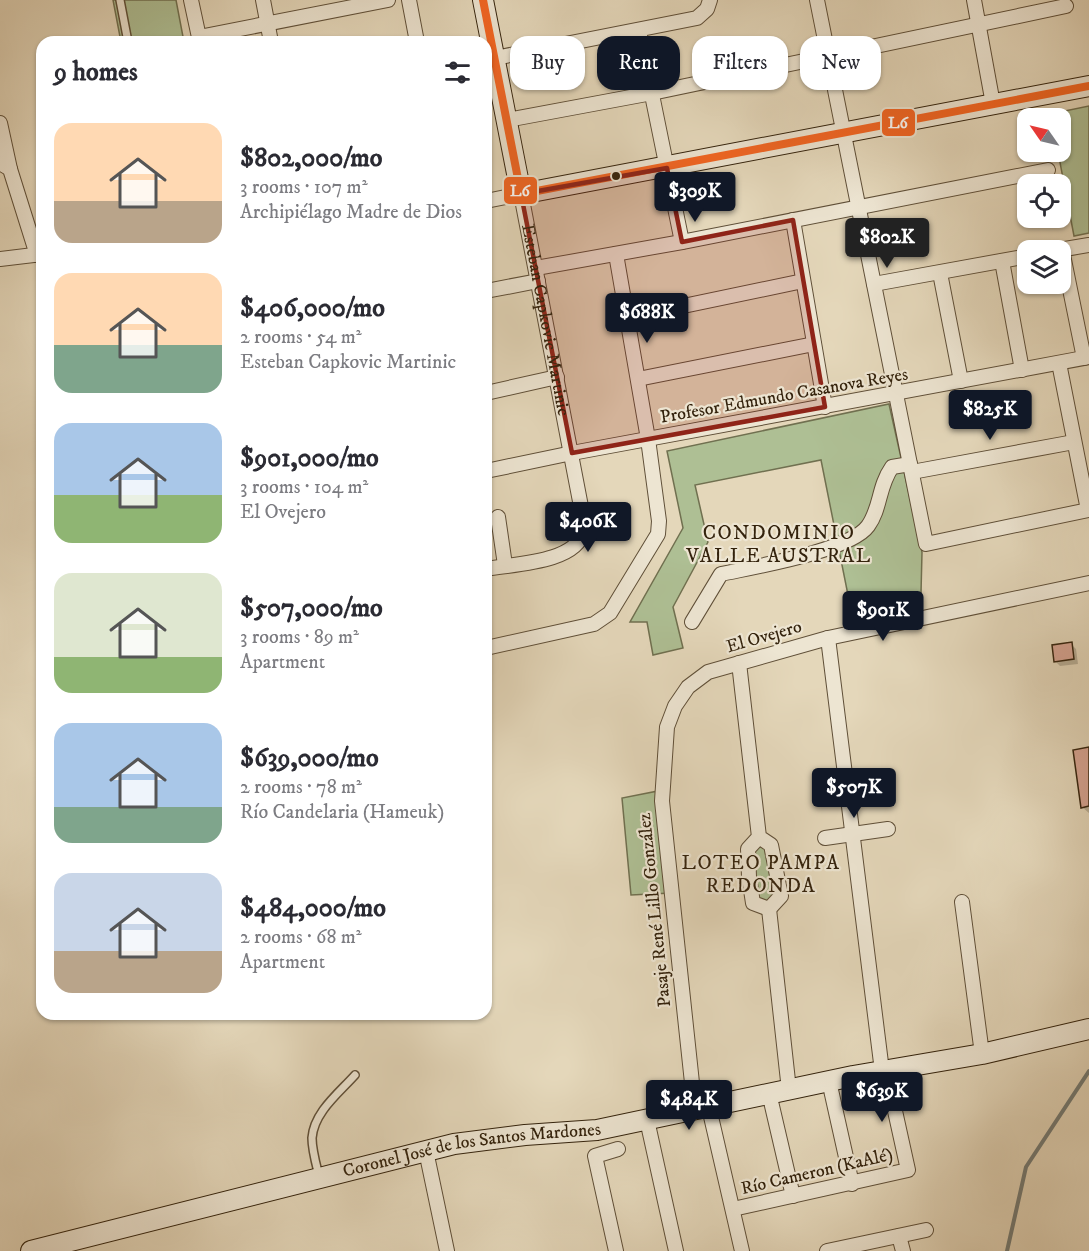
<!DOCTYPE html>
<html lang="en">
<head>
<meta charset="utf-8">
<style>
  body { margin:0; font-family:"IM FELL DW Pica",serif; background:#f2f2f3; color:#2b2b33; height:100vh; display:flex; flex-direction:column; font-size:22px; white-space:nowrap }
  * { box-sizing:border-box; margin:0 }
  p { font-size:20px; color:#7c7c81 }
  .icon { flex:none; width:33px; height:33px; fill:none; stroke:currentColor; stroke-width:2; stroke-linecap:round; stroke-linejoin:round }
  .map { position:relative; flex:1; overflow:hidden }
  .details { position:absolute; left:36px; top:36px; width:456px; height:984px; display:flex; flex-direction:column; background:#fff; border-radius:18px; box-shadow:0 2px 4px #0004 }
  .details>* { flex:none }
  .top-card { position:absolute; left:510px; top:36px; width:489px; height:54px; display:flex; gap:12px }
  .needle { width:39px; rotate:304deg }
  .tools { position:absolute; left:1017px; top:108px; display:grid; gap:12px }
  .tools a { display:grid; place-items:center; width:54px; height:54px; border-radius:12px; background:#fff; box-shadow:0 2px 4px #0004; font-size:30px }
  .price { position:absolute; translate:-50% -51px; padding:0 14px; border-radius:6px; background:#111827; color:#fff; font-size:20px; line-height:39px; filter:drop-shadow(0 2px 3px #0008) }
  .price::after { content:''; position:absolute; left:50%; top:36px; width:18px; height:14px; margin-left:-9px; background:inherit; clip-path:polygon(0 0,100% 0,50% 100%) }
  .price.selected { background:#222; color:#fff }
  ul { padding:0; list-style:none }
  li { display:flex; align-items:center; gap:18px; height:150px; padding:0 18px }
  li span { display:grid; place-items:center; flex:none; width:168px; height:120px; border-radius:18px; color:#555 }
  li>.icon { margin-inline-start:auto }
  span .icon { width:72px; height:72px; fill:#fffc; stroke-width:1 }
  li b { font-size:26px }
  h2 { display:flex; justify-content:space-between; align-items:center; height:72px; padding:0 18px; font-size:26px }
  .tag { padding:0 21px; border-radius:18px; background:#fff; box-shadow:0 2px 4px #0004; font-size:21px; line-height:54px }
  .tag.selected { background:#111827; color:#fff }
  .map>svg:first-child { display:block }
</style>
</head>
<body>
<div class="map">
<svg width="1089" height="1251" viewBox="0 0 1089 1251">
  <rect width="100%" height="100%" fill="#e4d7ba"/>
  <filter id="stains"><feTurbulence type="fractalNoise" baseFrequency=".00333" numOctaves="4"/><feColorMatrix values="0 0 0 0 .2 0 0 0 0 .09 0 0 0 0 .02 0 0 0 .5 -.17"/></filter>
  <radialGradient id="worn" r=".72"><stop offset=".6" stop-color="#630" stop-opacity="0"/><stop offset="1" stop-color="#630" stop-opacity=".3"/></radialGradient>
  <path fill="#aebf94" stroke="#707050" stroke-width="1.5" d="M113,0H176L184,42H121Z
    M1089,106V233L1074,236L1058,152H1060V118H1051L1050,114Z
    M889,404L922,552L921,593L851,610L821,460L695,485L708,542L673,607L683,648L653,655L647,622H630L683,528L667,451Z
    M658,791L671,893L631,895L622,798Z
    M765,845L776,895L774,899L764,903L757,898L753,849Z"/>
  <path fill="#0003" d="M1071,644L1076,649L1078,664L1060,666L1056,662Z
    M1089,749V813L1082,807Z"/>
  <g fill="none" stroke-linecap="round" stroke-linejoin="round">
    <path stroke="#737b76" stroke-width="4" d="M1007,1251L1026,1167L1089,1071"/>
  </g>
  <path fill="#d7a493" stroke="#33220c" stroke-width="1.5" d="M1072,642L1074,659L1054,662L1052,645Z
    M1089,747V806L1081,808L1073,750Z"/>
  <g fill="none" stroke-linecap="round" stroke-linejoin="round">
    <defs>
      <path id="lane" d="M120,0L128,42
        M319,1176C316,1164 312,1150 312,1138C314,1112 339,1093 355,1075"/>
      <g id="street">
        <path d="M191,0L200,42"/>
        <path d="M263,0L271,42"/>
        <path d="M409,0L417,42"/>
        <path d="M817,0L926,544L1088,510L1059,363"/>
        <path d="M974,0L993,104"/>
        <path d="M639,31L682,242"/>
        <path d="M199,37L388,0"/>
        <path d="M495,58L697,18L707,9L710,0"/>
        <path d="M507,120L652,93L1066,6"/>
        <path d="M0,123L10,169"/>
        <path d="M0,163L10,169L37,255"/>
        <path id="s1" d="M486,201L521,194L583,517C583,522 584,527 583,532C576,563 512,564 486,569"/>
        <path d="M793,220L825,407"/>
        <path d="M1059,250L1089,245"/>
        <path d="M1062,250L1084,358"/>
        <path d="M0,259L42,254"/>
        <path d="M1002,261L1022,370"/>
        <path d="M536,268L682,242L1048,170"/>
        <path d="M940,273L961,381"/>
        <path d="M874,284L1028,256"/>
        <path d="M486,291L538,281"/>
        <path d="M626,318L803,281"/>
        <path d="M638,379L814,344"/>
        <path d="M486,393L557,377"/>
        <path d="M486,471L572,453L1089,357"/>
        <path d="M912,472L1074,442"/>
        <path d="M498,517L505,565"/>
        <path d="M692,622L721,574C753,567 850,551 868,526C881,508 878,487 892,467L910,464"/>
        <path d="M828,638L882,1071"/>
        <path d="M486,648L594,624L610,613L658,534L659,521L648,439L616,254"/>
        <path d="M739,663L759,837L748,849L749,877L753,903L769,909L781,896L771,845L759,837"/>
        <path d="M825,838L888,829"/>
        <path d="M962,902L982,1054"/>
        <path d="M769,909L789,1090"/>
        <path d="M829,1081L852,1184"/>
        <path d="M769,1093L793,1196"/>
        <path d="M709,1108L742,1251"/>
        <path d="M695,1111L662,801L667,727L675,706L688,687L708,672L828,638L1089,583"/>
        <path d="M647,1120L676,1251"/>
        <path d="M426,1151L447,1251"/>
        <path d="M733,1209L908,1170L886,1070"/>
        <path d="M899,1236L903,1251"/>
        <path d="M616,1251L595,1156L618,1149"/>
        <path d="M827,1251L926,1230"/>
      </g>
      <g id="secondary">
        <path d="M483,0L521,194L1089,86"/>
        <path id="s2" d="M31,1251L454,1144L525,1135L597,1130L853,1076L982,1054L1089,1029"/>
      </g>
    </defs>
    <use href="#lane" stroke="#5f4f38" stroke-width="10"/>
    <use href="#street" stroke="#5f4f38" stroke-width="16"/>
    <use href="#secondary" stroke="#33220c" stroke-width="22"/>
    <use href="#lane" stroke="#ede5d2" stroke-width="7"/>
    <use href="#street" stroke="#ede5d2" stroke-width="14"/>
    <use href="#secondary" stroke="#ede5d2" stroke-width="20"/>
    <defs>
      <path id="bus-1" d="M483,0L521,194L1089,86"/>
    </defs>
    <use href="#bus-1" stroke="#ede5d2" stroke-width="12"/>
    <use href="#bus-1" stroke="#f26522" stroke-width="8"/>
  </g>
  <path fill="#8f2418" fill-opacity="0.2" stroke="#8f2418" stroke-width="4.5" stroke-linejoin="round" d="M667,168L682,242L793,220L825,407L572,453L521,194Z"/>
  <circle fill="#33220c" stroke="#ede5d2" stroke-width="2" cx="616" cy="176" r="5"/>
  <g text-anchor="middle" dominant-baseline="central" stroke-width="4.5" stroke-linejoin="round" paint-order="stroke">
    <g font-size="18" fill="#33220c" stroke="#ede5d2">
      <text stroke="none"><textPath href="#s1" startOffset="164">Esteban Capkovic Martinic</textPath></text>
      <text transform="translate(784 396) rotate(-10)">Profesor Edmundo Casanova Reyes</text>
      <text transform="translate(764 637) rotate(-16)">El Ovejero</text>
      <text transform="translate(655 910) rotate(-96)">Pasaje René Lillo González</text>
      <text stroke="none"><textPath href="#s2" startOffset="453">Coronel José de los Santos Mardones</textPath></text>
      <text transform="translate(817 1172) rotate(-13)">Río Cameron (KaAlé)</text>
    </g>
    <g font-size="20" letter-spacing="1.5" fill="#33220c" stroke="#ede5d2">
      <text x="779" y="533">CONDOMINIO<tspan x="779" dy="23">VALLE AUSTRAL</tspan></text>
      <text x="761" y="863">LOTEO PAMPA<tspan x="761" dy="23">REDONDA</tspan></text>
    </g>
  </g>
  <g stroke="#ede5d2" stroke-width="2">
    <rect x="881" y="108" width="35" height="29" rx="6" fill="#f26522"/>
    <rect x="503" y="176" width="35" height="29" rx="6" fill="#f26522"/>
  </g>
  <g font-size="16" text-anchor="middle" font-weight="bold" fill="#fff">
    <text x="898" y="128">L6</text>
    <text x="520" y="196">L6</text>
  </g>
  <rect width="100%" height="100%" filter="url(#stains)"/>
  <rect width="100%" height="100%" fill="url(#worn)"/>
</svg>
<div class="tools">
<a><svg class="needle" viewBox="-14 -14 28 28"><path d="M0-13l5 13h-10z" fill="#e53935"/><path d="M0 13l5-13h-10z" fill="#7c7c81"/></svg></a>
<a><svg class="icon" aria-label="locate" viewBox="0 0 24 24"><circle cx="12" cy="12" r="6"/><path d="M12 2v4M12 18v4M2 12h4M18 12h4"/></svg></a>
<a><svg class="icon" aria-label="layers" viewBox="0 0 24 24"><path d="M12 4l9 5-9 5-9-5zM3 14l9 5 9-5"/></svg></a>
</div>
<b class="price" style="left:695px;top:223px">$309K</b>
<b class="price selected" style="left:887px;top:269px">$802K</b>
<b class="price" style="left:647px;top:344px">$688K</b>
<b class="price" style="left:990px;top:441px">$825K</b>
<b class="price" style="left:588px;top:553px">$406K</b>
<b class="price" style="left:883px;top:642px">$901K</b>
<b class="price" style="left:854px;top:819px">$507K</b>
<b class="price" style="left:882px;top:1123px">$639K</b>
<b class="price" style="left:689px;top:1131px">$484K</b>
<div class="top-card">
<a class="tag">Buy</a>
<a class="tag selected">Rent</a>
<a class="tag">Filters</a>
<a class="tag">New</a>
</div>
<section class="details">
<h2>9 homes<svg class="icon" aria-label="filters" viewBox="0 0 24 24"><path d="M4 7h16M4 17h16"/><circle cx="9" cy="7" r="2"/><circle cx="15" cy="17" r="2"/></svg></h2>
<ul>
<li><span style="background:linear-gradient(#ffd9b3 65%,#b9a48a 0)"><svg class="icon" aria-label="home" viewBox="0 0 24 24"><path d="M3 11l9-7 9 7M6 9v11h12V9"/></svg></span><div><b>$802,000/mo</b><p>3 rooms · 107 m²</p><p>Archipiélago Madre de Dios</p></div></li>
<li><span style="background:linear-gradient(#ffd9b3 60%,#7fa58c 0)"><svg class="icon" aria-label="home" viewBox="0 0 24 24"><path d="M3 11l9-7 9 7M6 9v11h12V9"/></svg></span><div><b>$406,000/mo</b><p>2 rooms · 54 m²</p><p>Esteban Capkovic Martinic</p></div></li>
<li><span style="background:linear-gradient(#a9c7e8 60%,#8fb573 0)"><svg class="icon" aria-label="home" viewBox="0 0 24 24"><path d="M3 11l9-7 9 7M6 9v11h12V9"/></svg></span><div><b>$901,000/mo</b><p>3 rooms · 104 m²</p><p>El Ovejero</p></div></li>
<li><span style="background:linear-gradient(#dfe7d0 70%,#8fb573 0)"><svg class="icon" aria-label="home" viewBox="0 0 24 24"><path d="M3 11l9-7 9 7M6 9v11h12V9"/></svg></span><div><b>$507,000/mo</b><p>3 rooms · 89 m²</p><p>Apartment</p></div></li>
<li><span style="background:linear-gradient(#a9c7e8 70%,#7fa58c 0)"><svg class="icon" aria-label="home" viewBox="0 0 24 24"><path d="M3 11l9-7 9 7M6 9v11h12V9"/></svg></span><div><b>$639,000/mo</b><p>2 rooms · 78 m²</p><p>Río Candelaria (Hameuk)</p></div></li>
<li><span style="background:linear-gradient(#c9d6e8 65%,#b9a48a 0)"><svg class="icon" aria-label="home" viewBox="0 0 24 24"><path d="M3 11l9-7 9 7M6 9v11h12V9"/></svg></span><div><b>$484,000/mo</b><p>2 rooms · 68 m²</p><p>Apartment</p></div></li>
</ul>
</section>
</div>
</body>
</html>
